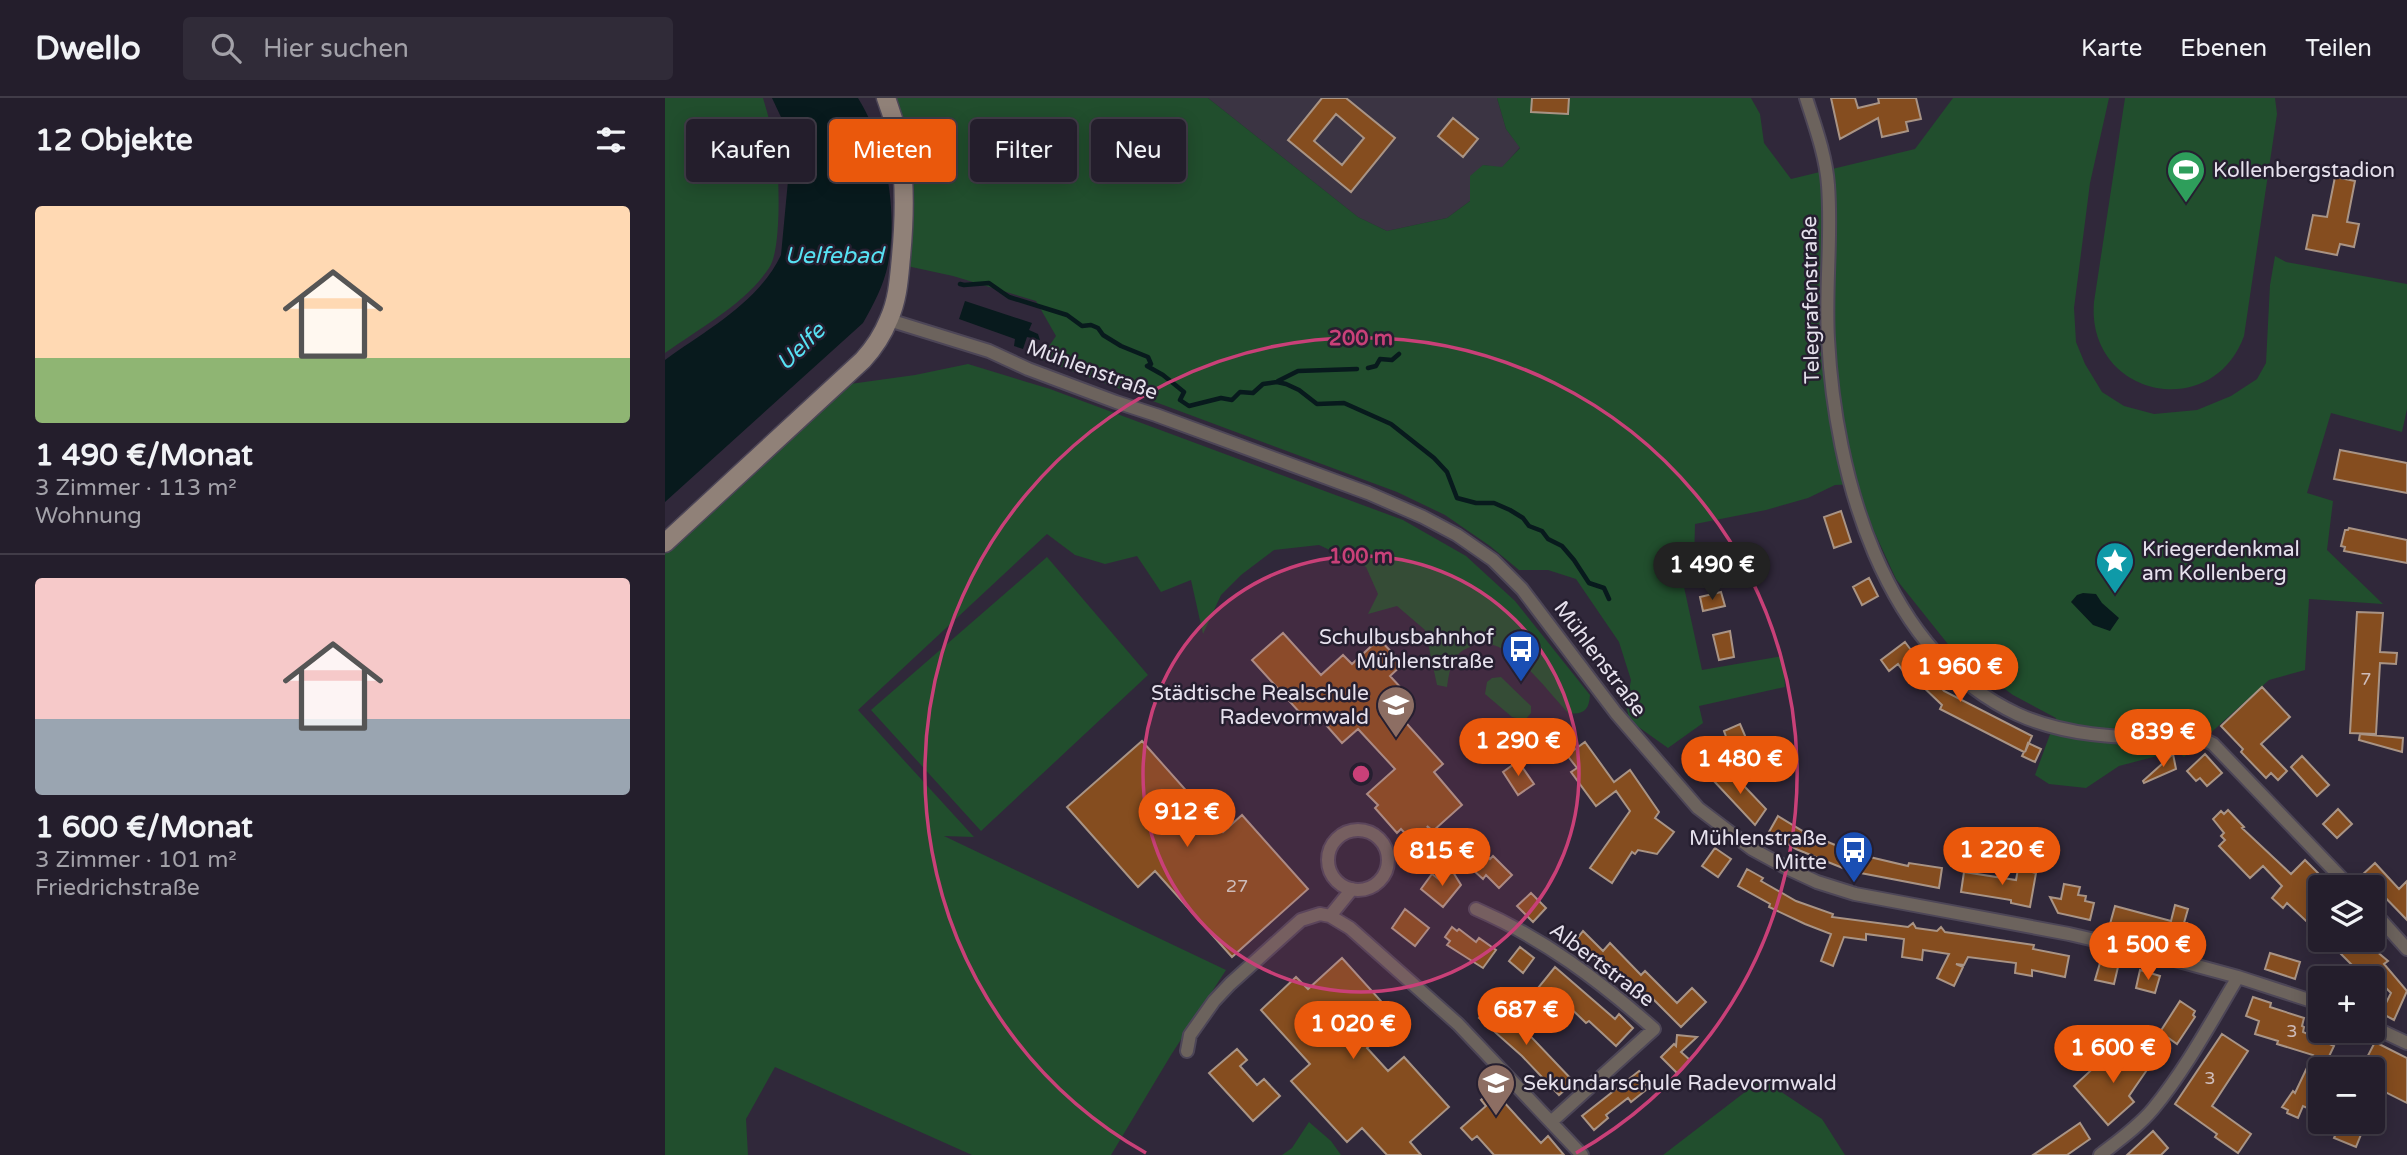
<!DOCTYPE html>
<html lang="de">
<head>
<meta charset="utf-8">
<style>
  body { margin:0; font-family:"Varela Round",sans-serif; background:#302b38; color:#f1f3f6; height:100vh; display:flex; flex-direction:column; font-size:26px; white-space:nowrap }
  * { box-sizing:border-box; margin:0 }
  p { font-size:23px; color:#a3a2a9 }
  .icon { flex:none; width:38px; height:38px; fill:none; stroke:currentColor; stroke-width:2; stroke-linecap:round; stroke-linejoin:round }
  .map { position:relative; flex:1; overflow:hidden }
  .drawer { display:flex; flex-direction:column; background:#241e2c; width:665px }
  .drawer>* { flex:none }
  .banner { position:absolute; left:21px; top:21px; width:665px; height:63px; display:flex; gap:14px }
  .buttons { position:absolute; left:1643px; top:777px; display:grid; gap:14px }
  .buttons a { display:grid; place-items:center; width:77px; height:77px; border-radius:7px; background:#241e2c; box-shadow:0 4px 18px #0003,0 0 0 2px #413c48; font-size:35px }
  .price { position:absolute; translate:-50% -60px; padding:0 16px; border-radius:24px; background:#ea580c; color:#fff; font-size:23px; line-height:46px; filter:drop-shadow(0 2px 4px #0008) }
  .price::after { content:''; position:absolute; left:50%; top:42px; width:21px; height:16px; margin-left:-10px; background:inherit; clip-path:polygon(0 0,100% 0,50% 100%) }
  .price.active { background:#222; color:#fff }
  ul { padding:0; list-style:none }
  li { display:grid; align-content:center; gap:14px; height:371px; padding:0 35px }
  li+li { border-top:2px solid #413c48 }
  li span { display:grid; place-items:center; height:217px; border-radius:7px; color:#555 }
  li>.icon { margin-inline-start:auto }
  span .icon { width:126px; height:126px; fill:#fffc; stroke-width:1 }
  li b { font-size:30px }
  h2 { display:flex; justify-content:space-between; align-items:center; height:84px; padding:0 35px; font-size:30px }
  .chip { padding:0 24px; border-radius:7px; background:#241e2c; box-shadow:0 4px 18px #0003,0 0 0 2px #413c48; font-size:24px; line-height:63px }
  .chip.active { background:#ea580c; color:#fff }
  header { display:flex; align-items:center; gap:42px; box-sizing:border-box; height:98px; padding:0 35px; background:#241e2c; border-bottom:2px solid #413c48 }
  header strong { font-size:33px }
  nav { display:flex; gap:38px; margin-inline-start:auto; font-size:24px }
  .search { width:490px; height:63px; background:#302b38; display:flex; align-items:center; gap:18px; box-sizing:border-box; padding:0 24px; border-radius:7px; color:#a3a2a9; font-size:26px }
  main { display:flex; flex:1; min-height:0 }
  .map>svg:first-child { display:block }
</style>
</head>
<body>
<header>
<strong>Dwello</strong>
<div class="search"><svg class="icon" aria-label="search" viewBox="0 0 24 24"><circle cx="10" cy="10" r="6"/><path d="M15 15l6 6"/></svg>Hier suchen</div>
<nav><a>Karte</a><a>Ebenen</a><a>Teilen</a></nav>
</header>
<main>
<section class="drawer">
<h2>12 Objekte<svg class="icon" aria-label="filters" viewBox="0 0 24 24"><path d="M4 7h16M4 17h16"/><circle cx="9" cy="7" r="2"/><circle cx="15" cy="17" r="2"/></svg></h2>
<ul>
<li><span style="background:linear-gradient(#ffd9b3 70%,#8fb573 0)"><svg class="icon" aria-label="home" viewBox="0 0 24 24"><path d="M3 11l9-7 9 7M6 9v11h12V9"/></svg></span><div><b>1 490 €/Monat</b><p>3 Zimmer · 113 m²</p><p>Wohnung</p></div></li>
<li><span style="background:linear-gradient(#f6c9c9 65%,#9aa5b1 0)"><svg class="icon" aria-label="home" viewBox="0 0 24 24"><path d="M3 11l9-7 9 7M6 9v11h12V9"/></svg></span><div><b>1 600 €/Monat</b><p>3 Zimmer · 101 m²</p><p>Friedrichstraße</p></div></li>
</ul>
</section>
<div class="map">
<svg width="1742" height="1057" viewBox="0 0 1742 1057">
  <rect width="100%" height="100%" fill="#30283a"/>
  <path fill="#3b3443" d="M543,0H832L841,31L855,49L837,70L818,67L805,103L782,120L722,133L693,119Z"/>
  <path fill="#214e2d" d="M0,0H98C103,17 108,34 111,52C114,76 117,152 104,170C80,206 35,230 0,255Z
    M227,0H543L693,119L722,133L782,120L805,103V78L818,67L837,69L855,50L841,31L832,0H1086L1095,16L1099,45L1126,81L1250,51L1288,0H1444L1425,85L1409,210L1411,244L1420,266L1437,294L1459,308L1489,316L1532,312L1566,298L1592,281L1601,265L1605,187L1610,158L1621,164L1742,186V311L1737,334L1666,315L1642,395L1668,403L1662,452L1718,506L1644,501L1640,572L1604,582L1519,659L1511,653L1454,668L1421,690L1384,686L1370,677L1391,620L1348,597L1290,555L1231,481L1208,431L1192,386L1170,387L1143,400L1101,412L1030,426L1029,466L1019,489L1037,572L1118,558L1120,589L1034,608L1038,625L1003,650L965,623L961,608L966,582L954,544L911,481L883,472H854L825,448L780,417L732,394L375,261L391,238L371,203L288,178L242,168Z
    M1460,0H1610L1612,16L1579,238C1547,326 1421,298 1429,204Z
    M303,266L385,291L738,422L801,458L850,503L925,597C924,612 919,617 903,615C884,595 846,542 815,545C811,545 808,547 805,549C786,556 785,571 782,589L772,587L760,532L732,508L703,516L713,496L701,469L654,447L609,452L576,477L556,497L538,536L526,482L496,494L472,458L440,466L410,457L382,436L193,612L309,739L279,738L561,872L506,957L446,1057H307L110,969L81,1021L83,1057H0V445L136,319L185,286L250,277Z
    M382,459L483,577L316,733L206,612Z
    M836,579L866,608V615L860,622L847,619L820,596L822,584L827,580Z
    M1097,981L1157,1021L1180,1057H998Z
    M644,1024L666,1043L676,1057H617L627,1050Z"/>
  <path fill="#081a1d" d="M107,0H193C222,47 233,112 223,166C219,187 208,207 198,225L0,404V262C41,232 93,205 116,157L126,51L123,34Z
    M300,203L367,225L364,232L373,236L375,242L362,239L358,251L349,248L350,241L294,221Z
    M1418,495L1431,496L1437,505L1454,520L1445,533L1428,527L1406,504L1412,497Z"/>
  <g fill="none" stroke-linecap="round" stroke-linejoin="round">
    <path stroke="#081a1d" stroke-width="4.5" d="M295,186L299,187L324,185L344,199L402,217L417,228L426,227L433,230L438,237L456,248L483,259L486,266L482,268L498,277L519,294L515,302L524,308L556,300L567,302L575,294L588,295L598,286L612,284L621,286L634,292L652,306L679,305L726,326L769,360L782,374L792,400L811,405H829L845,412L858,420L864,428L877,433L883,441L897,448L909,462L924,485L939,490L944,501
      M703,270L711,268L715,261L727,262L734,256
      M613,283L633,273L692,271"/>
  </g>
  <path fill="#854d1f" stroke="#a99485" stroke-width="2" fill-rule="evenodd" d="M657,0H681L730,40L686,94L623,42ZM671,16L699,40L677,67L649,43Z
    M867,0H904L903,16L866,14Z
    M1166,0H1190L1193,10L1214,5L1213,0H1251L1256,21L1241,24L1243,33L1217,39L1213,20L1175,41Z
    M788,20L813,41L798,59L773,38Z
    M1670,79L1690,83L1682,124L1694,126L1689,149L1675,146L1672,157L1641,151L1648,117L1662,119Z
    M1675,352L1742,365V395L1669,381Z
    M1176,413L1186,444L1169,450L1159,419Z
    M1684,430L1742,442V465L1679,453L1680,449L1676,448L1680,432H1683Z
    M1204,480L1213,498L1197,507L1188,489Z
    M1056,494L1060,508L1038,513L1035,499Z
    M1692,514L1718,515L1715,554L1732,555L1731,566L1715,565L1711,636L1685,635Z
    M1065,533L1069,559L1054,562L1048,537Z
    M618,535L656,577L678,557L687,566L714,541L738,566L725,578L749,604L734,617L778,666L769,674L797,707L768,733L762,728L766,735L752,748L736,731L732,735L710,710L713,707L702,696L730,671L693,631L677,645L654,619L646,627L587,562Z
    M1240,544L1267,580L1279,593L1367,638L1360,654L1363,645L1376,651L1370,664L1357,658L1359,654L1275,611L1277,607L1253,584L1248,587L1233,566L1224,573L1216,562Z
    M1597,589L1625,619L1596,646L1622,673L1613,682L1606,675L1601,680L1576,654L1578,651L1556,628Z
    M1075,626L1081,640L1064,647L1059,633Z
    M1695,636L1738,640L1737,654L1694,642Z
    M477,643L558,734L577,717L643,791L567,859L490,773L473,789L402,709Z
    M920,644L949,684L965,672L994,714L990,720L1009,734L992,756L973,752L970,756L967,754L947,785L925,770L965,713L951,693L931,708L906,674L912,670L902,657Z
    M1508,656L1511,671L1479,685L1478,683Z
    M1540,656L1557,675L1542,688L1535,680L1531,683L1522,673Z
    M1637,658L1664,687L1652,698L1626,669Z
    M853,663L869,686L853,697L838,674Z
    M1062,670L1101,711L1090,727L1048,682Z
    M1673,711L1687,726L1672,740L1658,726Z
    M1563,712L1579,729L1577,730L1626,776L1640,762L1659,781L1656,784V837L1622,805L1618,810L1607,800L1617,788L1598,768L1585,780L1554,748L1560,742L1556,738L1559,735L1548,721L1556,713L1559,716Z
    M1113,718L1141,735L1192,756L1243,768L1244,765L1277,770L1274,790L1185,773L1131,751L1104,734Z
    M1050,750L1066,761L1053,779L1037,768Z
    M822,758L825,761L828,758L847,777L834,790L821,777L818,781L808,772Z
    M1710,765L1734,791L1742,783V822L1711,790L1709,792L1696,778Z
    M1082,771L1098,780L1096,783L1131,803L1168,816L1167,819L1243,829L1248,825L1251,830L1272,833L1276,829L1280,834L1369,847L1368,851L1404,858L1400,879L1367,872V878L1350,875L1351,865L1303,859L1299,867L1291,866L1298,869L1289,888L1272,880L1284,856L1258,852L1257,862L1237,859L1239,841L1201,836V842L1179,839L1168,868L1156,863L1166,836L1140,826L1104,809L1105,806L1073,788Z
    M1353,771L1371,775L1365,809L1346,805V802L1296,794L1299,774L1351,782Z
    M788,774L796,787L778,809L756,791L767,776L775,782Z
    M1399,786L1415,789L1413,797L1421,798L1420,803L1429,805L1425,822L1393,815L1385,799L1396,801Z
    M866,795L881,810L868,824L852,808Z
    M1510,807L1523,811L1519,825H1522L1517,845L1445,826L1450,808L1506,823Z
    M740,811L764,830L750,848L727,830Z
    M787,829L792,833L794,831L811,844L814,840L831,852L818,870L782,847L785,843L780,839Z
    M918,833L938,853L945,845L976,877L980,873L1012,905L1027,890L1041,904L1016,929L987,900L983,904L953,873L951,876L933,858L930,861L911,842Z
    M1662,842H1698L1723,863L1719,866L1742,893L1729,922L1716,915L1726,895L1713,882L1710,884L1694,868L1691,871Z
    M855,849L869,860L858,875L844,863Z
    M1605,855L1635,864L1630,881L1600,871Z
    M677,860L733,922L702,950L723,973L739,959L784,1009L745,1044L756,1057H722L697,1030L682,1044L626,983L645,966L596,912L631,879L643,891Z
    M1435,865L1453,869L1449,886L1430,882Z
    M890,869L950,921L954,916L968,930L951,948L924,923L921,925L893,898L891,900L885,894L882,897L873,890Z
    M1475,872L1495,878L1490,895L1471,890Z
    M1588,899L1606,905L1605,909L1639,920L1637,928L1639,929L1638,934L1669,948L1658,971H1656V1016L1638,1008L1633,1020L1622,1015L1623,1012L1617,1009L1628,993L1630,995L1648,957L1612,946L1613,943L1590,936L1594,923L1581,918Z
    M1515,903L1530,913L1528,917L1530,919L1512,946L1495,934Z
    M827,904L851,923L909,984L894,997L857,958L814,920Z
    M1557,936L1583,953L1547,1008L1586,1036L1573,1055L1550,1039L1552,1036L1510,1006Z
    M1012,937L1032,939L1016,954L1025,962L1012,975L996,959L1009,946L1011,948Z
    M1710,944L1742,960V1005L1708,988V971H1696Z
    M1461,949L1486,966L1464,998L1469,1004L1443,1027L1409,988L1436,963L1446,971Z
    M572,951L582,962L575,968L592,987L599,981L615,998L588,1023L544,975Z
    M974,973L984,984L978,989L981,992L966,1004L963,1000L941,1017L943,1020L929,1032L917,1018Z
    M828,992L876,1045L883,1038L899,1057H829L812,1038L807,1042L796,1030L821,1008L816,1002Z
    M1676,1024H1693L1692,1026L1699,1029L1691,1049L1669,1040Z
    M1415,1025L1425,1041L1402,1057H1368Z
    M1488,1033L1503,1050L1496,1057H1462Z"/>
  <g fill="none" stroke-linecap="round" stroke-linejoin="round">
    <defs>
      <path id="street" d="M1141,0C1150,28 1161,58 1163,87C1167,138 1160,190 1163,241C1170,376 1217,553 1352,616C1411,643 1476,639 1540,642L1548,646L1685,789
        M224,222L324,253L363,271L451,304L491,317L703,395L758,419L792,437L828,462L857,491L951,615L1033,710L1087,751L1124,771L1152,784L1190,796L1404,836L1473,852L1573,879L1656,906
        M663 762a30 30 0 1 1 60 0a30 30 0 1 1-60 0Z
        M811,811C878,840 935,883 989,931L886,1024
        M1708,813L1742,851
        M665,818L687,791
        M1708,929L1742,945
        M522,953L525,937L549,903L565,886L636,822L655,816L665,818L685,830L793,926L917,1057
        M1435,1057C1453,1043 1473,1029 1488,1011C1521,971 1546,924 1573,879"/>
      <path id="secondary" d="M0,445L198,262C209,250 218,236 224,221C233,201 234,180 236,159C241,105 241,51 221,0"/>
    </defs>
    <use href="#street" stroke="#4d4657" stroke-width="16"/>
    <use href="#secondary" stroke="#4d4657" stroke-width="21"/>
    <use href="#street" stroke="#6c635d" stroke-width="12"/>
    <use href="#secondary" stroke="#908178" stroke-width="18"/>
  </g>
  <circle cx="696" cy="676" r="218" fill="#c94078" fill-opacity=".12"/>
  <g fill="none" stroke="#c94078" stroke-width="3.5">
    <circle cx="696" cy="676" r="218"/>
    <path d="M481 1055A436 436 0 1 1 911 1055"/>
  </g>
  <defs>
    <symbol id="stadium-pin" viewBox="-11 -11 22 30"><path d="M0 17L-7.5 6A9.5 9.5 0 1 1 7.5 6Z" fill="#2e9e5b" stroke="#261f30"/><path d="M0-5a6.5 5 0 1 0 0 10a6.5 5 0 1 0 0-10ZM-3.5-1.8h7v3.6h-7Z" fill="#fff"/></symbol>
    <symbol id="sight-pin" viewBox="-11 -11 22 30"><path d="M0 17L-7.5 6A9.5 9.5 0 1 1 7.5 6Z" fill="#0f9aa8" stroke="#261f30"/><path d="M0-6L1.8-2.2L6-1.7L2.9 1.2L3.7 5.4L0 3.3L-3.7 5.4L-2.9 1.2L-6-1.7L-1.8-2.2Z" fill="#fff"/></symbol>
    <symbol id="bus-pin" viewBox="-11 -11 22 30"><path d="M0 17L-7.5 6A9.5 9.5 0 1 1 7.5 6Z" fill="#1a4fb4" stroke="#261f30"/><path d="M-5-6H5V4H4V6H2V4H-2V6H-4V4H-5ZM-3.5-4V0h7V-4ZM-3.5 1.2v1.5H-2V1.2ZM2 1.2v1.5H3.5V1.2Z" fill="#fff"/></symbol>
    <symbol id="school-pin" viewBox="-11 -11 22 30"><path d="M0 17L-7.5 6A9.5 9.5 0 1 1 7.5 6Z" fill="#8d6e63" stroke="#261f30"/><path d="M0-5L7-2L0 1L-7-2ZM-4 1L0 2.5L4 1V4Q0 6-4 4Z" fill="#fff"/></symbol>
  </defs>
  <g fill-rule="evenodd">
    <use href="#stadium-pin" x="1499" y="50" width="44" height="60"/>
    <use href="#sight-pin" x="1428" y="441" width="44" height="60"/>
    <use href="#bus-pin" x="834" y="529" width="44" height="60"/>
    <use href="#school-pin" x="709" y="585" width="44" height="60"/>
    <use href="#bus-pin" x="1167" y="730" width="44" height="60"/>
    <use href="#school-pin" x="809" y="963" width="44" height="60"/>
  </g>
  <g text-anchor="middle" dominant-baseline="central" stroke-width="5" stroke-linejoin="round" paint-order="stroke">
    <g font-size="18" fill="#cebcba">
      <text x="1701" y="581">7</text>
      <text x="572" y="788">27</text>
      <text x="1627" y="933">3</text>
      <text x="1545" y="980">3</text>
    </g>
    <g font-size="21" fill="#e6e1ed" stroke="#261f30" text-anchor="start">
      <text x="1548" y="72">Kollenbergstadion</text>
      <text x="1477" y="451">Kriegerdenkmal<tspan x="1477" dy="24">am Kollenberg</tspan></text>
      <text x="829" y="539" text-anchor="end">Schulbusbahnhof<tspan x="829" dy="24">Mühlenstraße</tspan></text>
      <text x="704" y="595" text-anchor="end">Städtische Realschule<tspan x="704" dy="24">Radevormwald</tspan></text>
      <text x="1162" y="740" text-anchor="end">Mühlenstraße<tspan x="1162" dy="24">Mitte</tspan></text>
      <text x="858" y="985">Sekundarschule Radevormwald</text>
    </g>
    <g font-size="21" fill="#e6e1ed" stroke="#261f30">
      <text transform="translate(1146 202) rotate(-91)">Telegrafenstraße</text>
      <text transform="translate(427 272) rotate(20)">Mühlenstraße</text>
      <text transform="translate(935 561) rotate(53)">Mühlenstraße</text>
      <text transform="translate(937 867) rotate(37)">Albertstraße</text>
    </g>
    <g font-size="23" font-style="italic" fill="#57e1f3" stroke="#261f30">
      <text x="169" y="158">Uelfebad</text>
      <text transform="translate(136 249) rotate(-44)">Uelfe</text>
    </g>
  </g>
  <circle cx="696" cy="676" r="10" fill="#c94078" stroke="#261f30" stroke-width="3.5"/>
  <g font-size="21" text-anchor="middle" font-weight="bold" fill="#c94078" stroke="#261f30" stroke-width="5" stroke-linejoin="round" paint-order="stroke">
    <text x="696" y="247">200 m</text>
    <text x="696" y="465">100 m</text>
  </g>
</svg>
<div class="buttons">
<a><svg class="icon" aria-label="layers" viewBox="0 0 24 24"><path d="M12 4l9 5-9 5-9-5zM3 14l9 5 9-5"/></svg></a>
<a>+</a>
<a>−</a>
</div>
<b class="price active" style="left:1047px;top:504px">1 490 €</b>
<b class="price" style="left:1295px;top:606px">1 960 €</b>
<b class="price" style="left:1498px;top:671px">839 €</b>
<b class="price" style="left:853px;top:680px">1 290 €</b>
<b class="price" style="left:1075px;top:698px">1 480 €</b>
<b class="price" style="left:522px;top:751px">912 €</b>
<b class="price" style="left:1337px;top:789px">1 220 €</b>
<b class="price" style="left:777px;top:790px">815 €</b>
<b class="price" style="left:1483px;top:884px">1 500 €</b>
<b class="price" style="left:861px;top:949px">687 €</b>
<b class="price" style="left:688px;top:963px">1 020 €</b>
<b class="price" style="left:1448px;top:987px">1 600 €</b>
<div class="banner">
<a class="chip">Kaufen</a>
<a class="chip active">Mieten</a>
<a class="chip">Filter</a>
<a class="chip">Neu</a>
</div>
</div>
</main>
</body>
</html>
